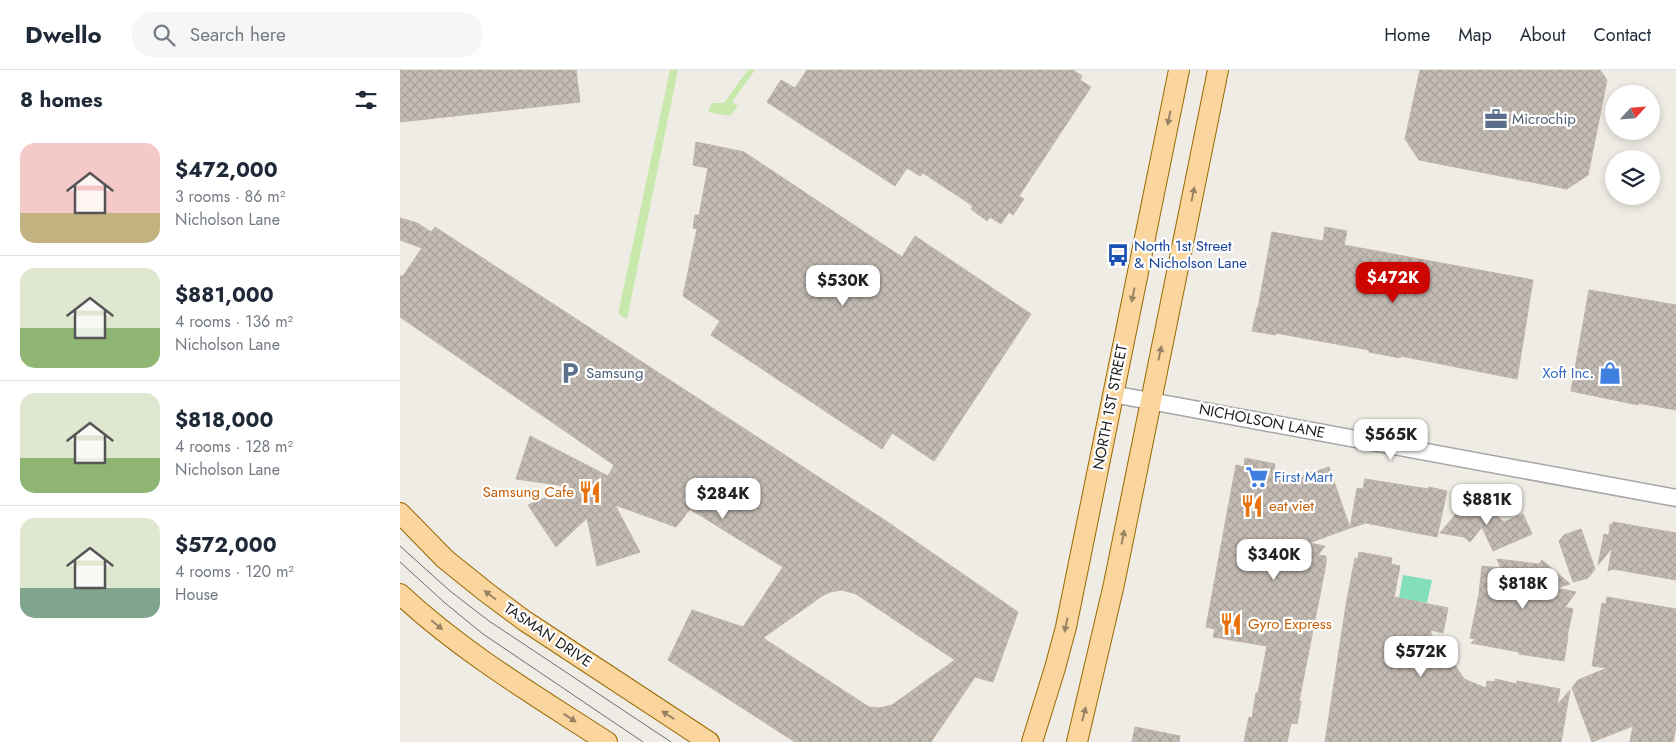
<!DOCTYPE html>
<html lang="en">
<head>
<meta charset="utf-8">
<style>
  body { margin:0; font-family:Jost,sans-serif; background:#f6f6f7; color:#1f2937; height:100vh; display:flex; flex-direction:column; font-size:19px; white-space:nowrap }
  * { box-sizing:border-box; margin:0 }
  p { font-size:16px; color:#747a83 }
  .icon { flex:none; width:28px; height:28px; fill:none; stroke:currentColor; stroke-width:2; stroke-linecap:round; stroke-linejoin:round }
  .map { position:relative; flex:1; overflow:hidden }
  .panel { display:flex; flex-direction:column; background:#fff; width:400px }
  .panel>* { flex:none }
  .needle { width:32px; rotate:64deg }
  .buttons { position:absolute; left:1205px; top:15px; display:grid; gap:10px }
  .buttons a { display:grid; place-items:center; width:55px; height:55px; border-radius:50%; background:#fff; box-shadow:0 2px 8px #0003; font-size:25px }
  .price { position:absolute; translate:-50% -42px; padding:0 11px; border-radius:10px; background:#fff; color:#222; font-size:16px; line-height:32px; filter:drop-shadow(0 1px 2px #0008) }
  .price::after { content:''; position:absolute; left:50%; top:30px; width:15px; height:11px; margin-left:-8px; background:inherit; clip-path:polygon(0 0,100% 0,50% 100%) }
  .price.current { background:#cc0501; color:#fff }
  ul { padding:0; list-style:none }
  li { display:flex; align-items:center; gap:15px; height:125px; padding:0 20px }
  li+li { border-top:1px solid #e0e1e3 }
  li span { display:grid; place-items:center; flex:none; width:140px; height:100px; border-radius:15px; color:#555 }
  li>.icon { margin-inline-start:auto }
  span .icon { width:60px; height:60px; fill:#fffc; stroke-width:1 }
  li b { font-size:21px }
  h2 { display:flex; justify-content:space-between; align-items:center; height:60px; padding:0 20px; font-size:21px }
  header { display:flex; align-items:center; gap:30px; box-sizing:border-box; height:70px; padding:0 25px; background:#fff; border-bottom:1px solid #e0e1e3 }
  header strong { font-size:24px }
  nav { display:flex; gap:28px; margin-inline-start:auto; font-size:18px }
  .search { width:350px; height:45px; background:#f6f6f7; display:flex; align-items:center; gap:12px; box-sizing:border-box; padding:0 18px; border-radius:20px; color:#747a83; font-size:19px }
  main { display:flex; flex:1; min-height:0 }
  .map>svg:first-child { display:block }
</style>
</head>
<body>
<header>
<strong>Dwello</strong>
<div class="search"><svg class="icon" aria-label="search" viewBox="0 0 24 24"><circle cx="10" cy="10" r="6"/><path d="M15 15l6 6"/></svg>Search here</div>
<nav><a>Home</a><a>Map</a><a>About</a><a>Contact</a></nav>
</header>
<main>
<section class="panel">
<h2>8 homes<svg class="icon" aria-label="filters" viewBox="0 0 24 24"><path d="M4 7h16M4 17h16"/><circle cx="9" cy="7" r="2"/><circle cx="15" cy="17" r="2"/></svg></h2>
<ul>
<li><span style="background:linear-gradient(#f6c9c9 70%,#c2b280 0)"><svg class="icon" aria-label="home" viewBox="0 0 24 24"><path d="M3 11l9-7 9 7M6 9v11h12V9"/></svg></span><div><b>$472,000</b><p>3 rooms · 86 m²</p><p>Nicholson Lane</p></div></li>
<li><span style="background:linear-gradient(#dfe7d0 60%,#8fb573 0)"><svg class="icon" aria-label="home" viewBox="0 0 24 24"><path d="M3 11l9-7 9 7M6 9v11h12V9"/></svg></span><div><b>$881,000</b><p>4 rooms · 136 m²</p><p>Nicholson Lane</p></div></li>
<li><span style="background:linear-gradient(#dfe7d0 65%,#8fb573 0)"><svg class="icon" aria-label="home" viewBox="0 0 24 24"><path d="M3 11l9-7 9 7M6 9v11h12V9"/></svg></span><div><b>$818,000</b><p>4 rooms · 128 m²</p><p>Nicholson Lane</p></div></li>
<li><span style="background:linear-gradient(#dfe7d0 70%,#7fa58c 0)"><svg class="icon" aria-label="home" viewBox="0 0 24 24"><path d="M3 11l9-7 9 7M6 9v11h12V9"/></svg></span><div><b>$572,000</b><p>4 rooms · 120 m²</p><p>House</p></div></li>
</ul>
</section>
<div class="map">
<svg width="1276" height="672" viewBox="0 0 1276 672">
  <defs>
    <pattern id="building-cross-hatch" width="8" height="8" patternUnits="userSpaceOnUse" patternTransform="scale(1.25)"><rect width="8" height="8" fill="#c4bcb4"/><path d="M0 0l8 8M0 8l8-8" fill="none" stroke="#a8a19a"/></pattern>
  </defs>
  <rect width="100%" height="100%" fill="#efece5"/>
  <path fill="#c8e9ab" d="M270,0H278L227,249L218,244Z
    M348,0H355L332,32L338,36L330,46L308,42L312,33H324Z"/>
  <path fill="#83debc" d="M1003,505L1032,510L1027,533L999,528Z"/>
  <path fill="url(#building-cross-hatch)" stroke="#c1b3a7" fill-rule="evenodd" d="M0,0H176L180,32L0,52Z
    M407,0H673L682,6L680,10L691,17L619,126L624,129L613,145L609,142L601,154L590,147L587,151L571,139L573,136L523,103L520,106L507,98L495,116L367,32L381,10L395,18Z
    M1020,0H1200L1207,10L1188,105L1167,119L1019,90L1005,69Z
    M296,72L344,82L502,187L515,166L631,244L534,391L492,363L482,379L311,265L320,251L283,226L297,159L293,158L295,145H299L308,98L293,95Z
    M0,148L17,153L31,162L35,157L486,451L618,542L593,612L575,607L531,672H395L268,590L292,540L343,557L383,497L290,439L276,457L215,435L240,482L197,496L187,448L156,477L128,435L172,417L116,409L130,366L208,406L214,395L0,247V206H3L22,178L0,170ZM442,520L456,524L555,590L492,635L480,638L469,637L363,568L422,526L430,522Z
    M925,157L947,161L944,175L1133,210L1117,309L1001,286L1000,288L969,282V280L876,263V265L852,261L857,238H858L872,162L923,171Z
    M1189,220L1276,235V340L1238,333V335L1171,321Z
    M845,388L875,394L874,402L899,407L929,397L950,458L909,473L925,476L918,485L926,486V494L899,631H901L897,654L891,653L887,672H844L849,647L852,648L856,623H858L867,576L813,567L815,559L806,557L836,395L844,397Z
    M965,409L1028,419L1029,417L1047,421L1037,467L966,453L950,458L957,418L963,419Z
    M1076,429L1104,452L1123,444L1132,464L1093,481L1082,457L1070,472L1064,467L1040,463L1064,434L1069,437Z
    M1213,452L1276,463V510L1213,499L1208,501L1212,478L1198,495L1204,464L1209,465L1210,454L1212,455Z
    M1181,459L1195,499L1188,508L1173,512L1159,471L1164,465Z
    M959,482L992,488L991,494L1000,496L994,527L1048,538L1043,563L1031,560V598L1049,586L1064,609L1086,618L1087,611L1095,612V609L1117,614V611L1160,619L1157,635L1170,620L1161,672H925L946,535L955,488L958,489Z
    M1097,489L1139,494L1142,490L1170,514L1156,518L1176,522L1165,537L1173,539L1167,567H1168L1164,591L1119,584V582L1071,573L1076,569L1070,568L1079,524L1082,496L1101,498Z
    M1207,527L1276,539V657L1273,672H1230L1233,656L1192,672L1172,618L1178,610L1207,598L1192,596L1202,533L1206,534Z
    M735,657L780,666L779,672H732Z"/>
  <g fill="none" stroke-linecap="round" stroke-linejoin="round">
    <defs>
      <path id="minor" d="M712,324L1276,428"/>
      <path id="major" d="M0,443L45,489L86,522L125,551L309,672
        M0,524C62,582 136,626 207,672
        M632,672L655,598L666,557L779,0
        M677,672L714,514L818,0"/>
    </defs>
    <use href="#minor" stroke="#a6a6a6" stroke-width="19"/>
    <use href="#major" stroke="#986901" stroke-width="22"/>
    <use href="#minor" stroke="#fff" stroke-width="16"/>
    <use href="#major" stroke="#fbd59e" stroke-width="20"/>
    <path stroke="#6d6d6d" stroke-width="1" d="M0,476L50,521L89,551L271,672
      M0,492L45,533L83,564L243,672"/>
  </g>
  <defs><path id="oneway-solid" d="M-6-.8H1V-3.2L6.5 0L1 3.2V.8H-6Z" transform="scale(1.25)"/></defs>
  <g fill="#988365">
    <use href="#oneway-solid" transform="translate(769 48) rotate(101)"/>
    <use href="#oneway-solid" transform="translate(793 124) rotate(-79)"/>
    <use href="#oneway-solid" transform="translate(733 225) rotate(102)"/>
    <use href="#oneway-solid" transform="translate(760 283) rotate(-78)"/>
    <use href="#oneway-solid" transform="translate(723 467) rotate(-79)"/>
    <use href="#oneway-solid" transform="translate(90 525) rotate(-143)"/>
    <use href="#oneway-solid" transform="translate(37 555) rotate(40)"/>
    <use href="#oneway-solid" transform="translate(666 555) rotate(102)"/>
    <use href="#oneway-solid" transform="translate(684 644) rotate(-76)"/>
    <use href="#oneway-solid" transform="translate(268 645) rotate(-147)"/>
    <use href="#oneway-solid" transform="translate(170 648) rotate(33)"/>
  </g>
  <defs>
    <symbol id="office-bare" viewBox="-9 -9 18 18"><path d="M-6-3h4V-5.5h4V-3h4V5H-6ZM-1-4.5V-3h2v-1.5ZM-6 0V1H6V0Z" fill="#5c6f8a" stroke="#fff" stroke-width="2.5" paint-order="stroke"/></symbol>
    <symbol id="bus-bare" viewBox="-9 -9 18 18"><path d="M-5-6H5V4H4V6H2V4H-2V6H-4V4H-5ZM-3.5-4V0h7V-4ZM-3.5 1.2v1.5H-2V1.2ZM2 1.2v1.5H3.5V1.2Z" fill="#1a4fb4" stroke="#fff" stroke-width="2.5" paint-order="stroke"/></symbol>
    <symbol id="parking-bare" viewBox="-9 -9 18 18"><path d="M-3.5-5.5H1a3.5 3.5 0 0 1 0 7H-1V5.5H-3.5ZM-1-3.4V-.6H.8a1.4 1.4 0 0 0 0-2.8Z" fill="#5c6f8a" stroke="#fff" stroke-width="2.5" paint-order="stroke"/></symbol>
    <symbol id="shop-bare" viewBox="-9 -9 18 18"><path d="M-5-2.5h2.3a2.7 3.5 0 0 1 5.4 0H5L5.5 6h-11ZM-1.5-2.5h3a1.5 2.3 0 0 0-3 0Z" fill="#3f7fe0" stroke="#fff" stroke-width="2.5" paint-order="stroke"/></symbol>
    <symbol id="supermarket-bare" viewBox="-9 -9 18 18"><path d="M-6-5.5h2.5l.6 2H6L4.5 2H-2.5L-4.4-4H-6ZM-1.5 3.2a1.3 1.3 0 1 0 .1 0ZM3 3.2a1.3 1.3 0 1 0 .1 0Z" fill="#3f7fe0" stroke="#fff" stroke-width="2.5" paint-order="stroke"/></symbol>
    <symbol id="restaurant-bare" viewBox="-9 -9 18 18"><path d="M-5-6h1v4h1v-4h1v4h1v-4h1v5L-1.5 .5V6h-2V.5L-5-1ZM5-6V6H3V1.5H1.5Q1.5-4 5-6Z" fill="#e8710a" stroke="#fff" stroke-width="2.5" paint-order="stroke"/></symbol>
  </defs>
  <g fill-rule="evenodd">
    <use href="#office-bare" x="1080" y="33" width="32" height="32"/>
    <use href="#bus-bare" x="702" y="169" width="32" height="32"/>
    <use href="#parking-bare" x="154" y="287" width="32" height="32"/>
    <use href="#shop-bare" x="1194" y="287" width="32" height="32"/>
    <use href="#supermarket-bare" x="841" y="391" width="32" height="32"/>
    <use href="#restaurant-bare" x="174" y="406" width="32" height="32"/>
    <use href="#restaurant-bare" x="836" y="420" width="32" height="32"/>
    <use href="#restaurant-bare" x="815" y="538" width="32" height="32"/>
  </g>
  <g text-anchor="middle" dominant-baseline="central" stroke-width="4.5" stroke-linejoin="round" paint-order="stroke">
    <g font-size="15" fill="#4e5e75" stroke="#fff" text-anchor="start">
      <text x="1112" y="49">Microchip</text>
      <text x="186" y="303">Samsung</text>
    </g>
    <g font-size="15" fill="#164399" stroke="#fff" text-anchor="start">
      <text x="734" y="176">North 1st Street<tspan x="734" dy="17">&amp; Nicholson Lane</tspan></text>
    </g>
    <g font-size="15" fill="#366cbe" stroke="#fff" text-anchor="end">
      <text x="1194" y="303">Xoft Inc.</text>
      <text x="874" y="407" text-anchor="start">First Mart</text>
    </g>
    <g font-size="15" fill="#1f1f1f" stroke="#fff">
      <text transform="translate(710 337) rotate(-79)">NORTH 1ST STREET</text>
      <text transform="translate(862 351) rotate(11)">NICHOLSON LANE</text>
      <text transform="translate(148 565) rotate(34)">TASMAN DRIVE</text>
    </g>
    <g font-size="15" fill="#c56008" stroke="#fff" text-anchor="start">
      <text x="174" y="422" text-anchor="end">Samsung Cafe</text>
      <text x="869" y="436">eat viet</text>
      <text x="848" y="554">Gyro Express</text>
    </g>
  </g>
</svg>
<div class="buttons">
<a><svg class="needle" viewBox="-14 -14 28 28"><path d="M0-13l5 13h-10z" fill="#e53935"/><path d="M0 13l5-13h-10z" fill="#747a83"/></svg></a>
<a><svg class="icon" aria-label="layers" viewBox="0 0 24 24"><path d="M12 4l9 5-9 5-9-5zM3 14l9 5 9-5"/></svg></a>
</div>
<b class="price current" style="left:993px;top:234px">$472K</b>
<b class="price" style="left:443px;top:237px">$530K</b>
<b class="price" style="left:991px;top:391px">$565K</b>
<b class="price" style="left:323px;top:450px">$284K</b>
<b class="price" style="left:1087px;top:456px">$881K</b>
<b class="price" style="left:874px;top:511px">$340K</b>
<b class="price" style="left:1123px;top:540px">$818K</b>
<b class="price" style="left:1021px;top:608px">$572K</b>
</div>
</main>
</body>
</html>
